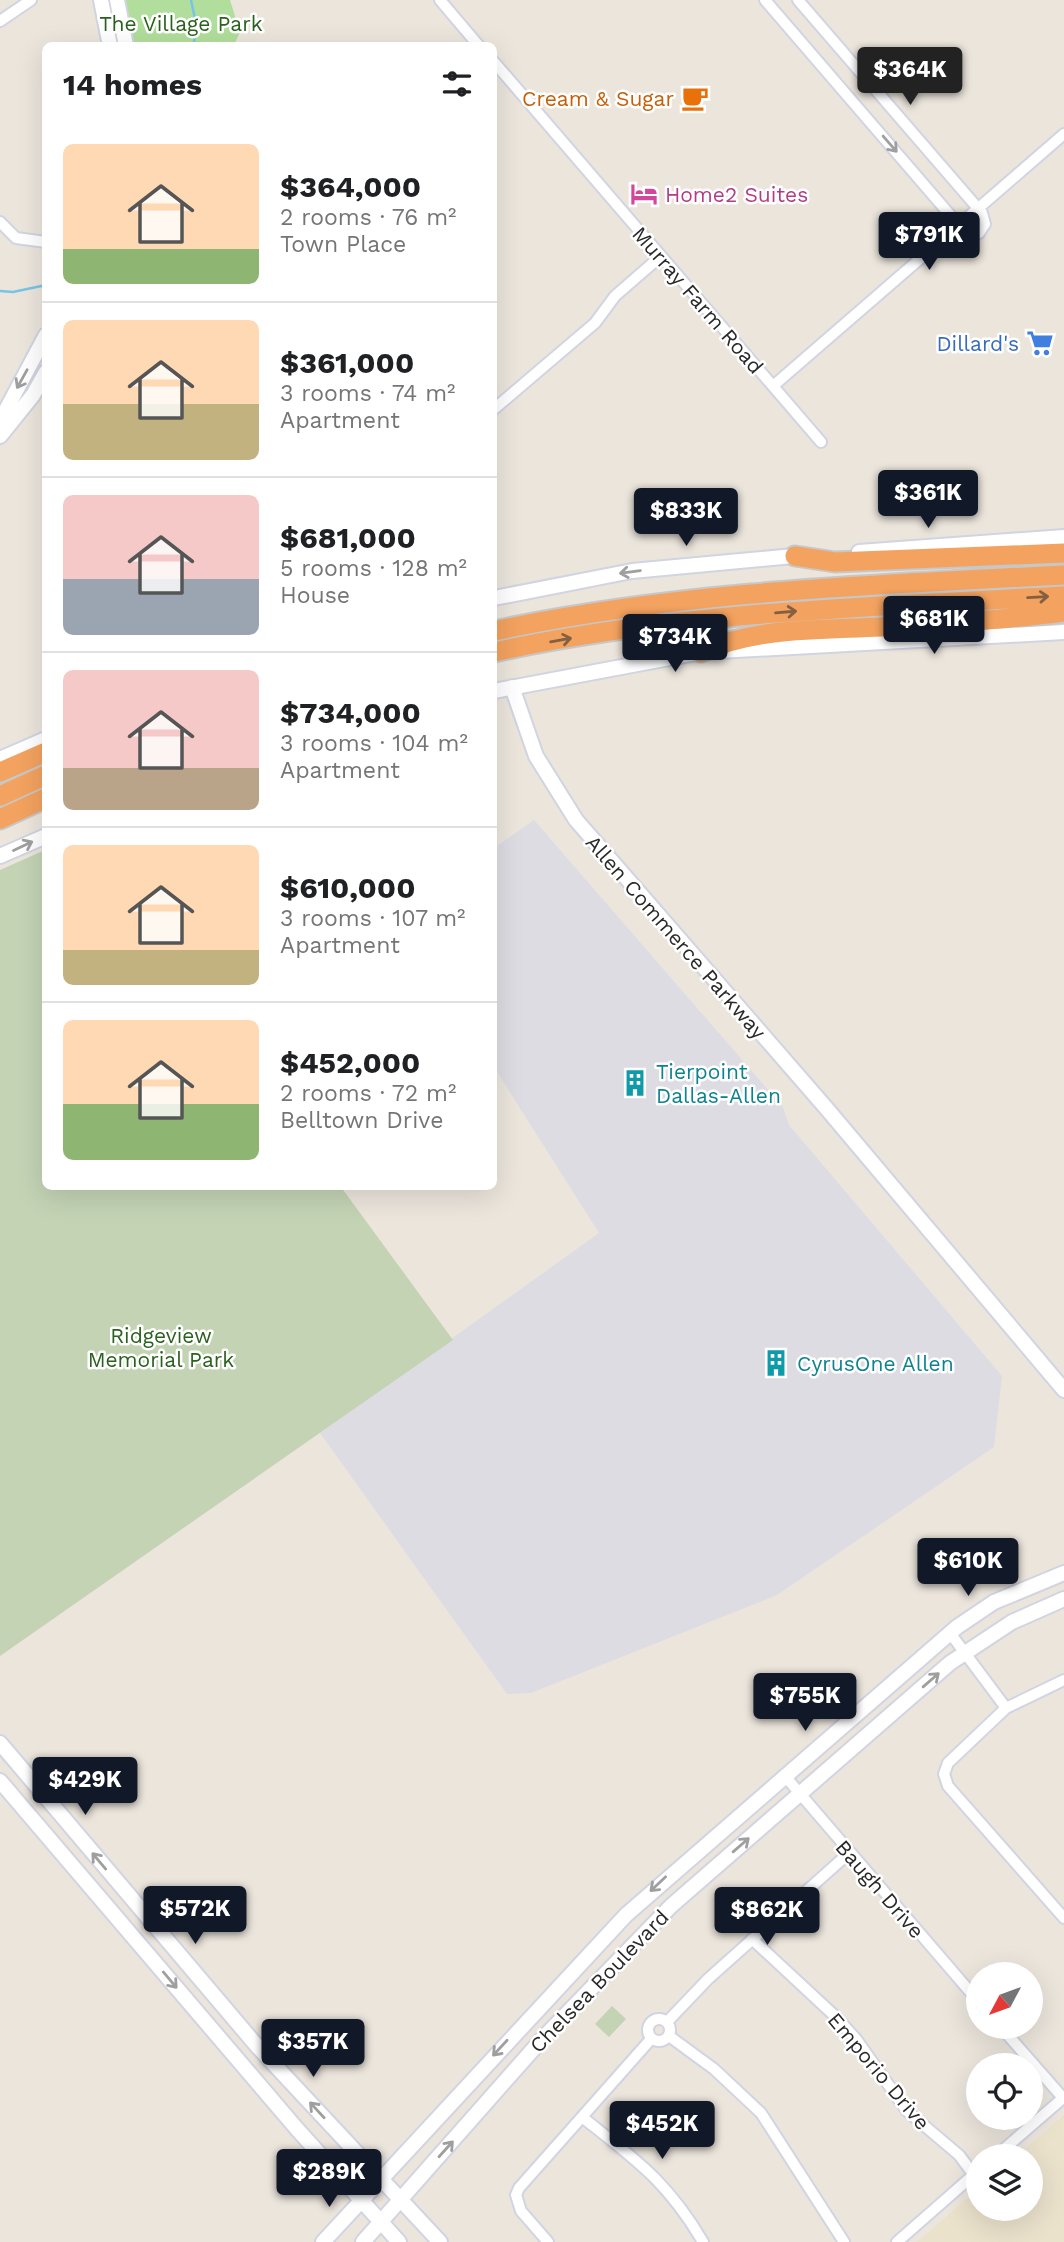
<!DOCTYPE html>
<html lang="en">
<head>
<meta charset="utf-8">
<style>
  body { margin:0; font-family:"Work Sans",sans-serif; background:#f6f6f6; color:#202124; height:100vh; display:flex; flex-direction:column; font-size:26px; white-space:nowrap }
  * { box-sizing:border-box; margin:0 }
  p { font-size:23px; color:#757577 }
  .icon { flex:none; width:38px; height:38px; fill:none; stroke:currentColor; stroke-width:2; stroke-linecap:round; stroke-linejoin:round }
  .map { position:relative; flex:1; overflow:hidden }
  .sheet { position:absolute; left:42px; top:42px; width:455px; height:1148px; display:flex; flex-direction:column; background:#fff; border-radius:10px; box-shadow:0 7px 28px #0002 }
  .sheet>* { flex:none }
  .needle { width:46px; rotate:229deg }
  .controls { position:absolute; left:966px; top:1962px; display:grid; gap:14px }
  .controls a { display:grid; place-items:center; width:77px; height:77px; border-radius:50%; background:#fff; box-shadow:0 7px 28px #0002; font-size:35px }
  .price { position:absolute; translate:-50% -60px; padding:0 16px; border-radius:7px; background:#111827; color:#fff; font-size:23px; line-height:46px; filter:drop-shadow(0 2px 4px #0008) }
  .price::after { content:''; position:absolute; left:50%; top:42px; width:21px; height:16px; margin-left:-10px; background:inherit; clip-path:polygon(0 0,100% 0,50% 100%) }
  .price.selected { background:#222; color:#fff }
  ul { padding:0; list-style:none }
  li { display:flex; align-items:center; gap:21px; height:175px; padding:0 21px }
  li+li { border-top:2px solid #e0e0e0 }
  li span { display:grid; place-items:center; flex:none; width:196px; height:140px; border-radius:10px; color:#555 }
  li>.icon { margin-inline-start:auto }
  span .icon { width:84px; height:84px; fill:#fffc; stroke-width:1 }
  li b { font-size:30px }
  h2 { display:flex; justify-content:space-between; align-items:center; height:84px; padding:0 21px; font-size:30px }
  .map>svg:first-child { display:block }
</style>
</head>
<body>
<div class="map">
<svg width="1064" height="2242" viewBox="0 0 1064 2242">
  <rect width="100%" height="100%" fill="#ebe5dc"/>
  <path fill="#dedce3" d="M534,820L783,1107L789,1125L1002,1376L994,1447L777,1595L531,1693L507,1694L320,1433L599,1233L494,1067V848Z"/>
  <path fill="#ebe2cc" d="M1064,2115V2242H917L978,2189V2208H1031V2156H1017Z"/>
  <path fill="#b1de9c" d="M122,0H230L240,32L234,45H132Z"/>
  <path fill="#c3d3b4" d="M45,850L46,1186L341,1187L453,1340L0,1656V870Z
    M612,2006L626,2019L609,2037L595,2024Z"/>
  <g fill="none" stroke-linecap="round" stroke-linejoin="round">
    <path stroke="#76c5e6" stroke-width="2.5" d="M191,0L195,19L194,46
      M0,291L13,292L46,285"/>
    <defs>
      <path id="street" d="M440,0L479,46
        M765,0L963,230L979,233L985,224L982,213L798,0
        M0,21L31,0
        M494,62L821,442
        M0,222L16,238L46,242
        M773,386L1064,134
        M494,409L595,323L615,296L661,256
        M950,1633L1006,1708
        M1064,1680L1006,1708L948,1763L944,1774L948,1786L1064,1918
        M784,1775L978,2001
        M752,1939L837,2018L856,2039L907,2111L959,2155L974,2175
        M648 2030a11 11 0 1 1 22 0a11 11 0 1 1-22 0Z
        M667,2022L708,1979L849,1853
        M669,2036L714,2069L761,2113L844,2242
        M582,2117C636,2160 667,2181 703,2242
        M996,2156L1063,2098L1000,2026
        M548,2242L521,2211L516,2195L519,2188L651,2039
        M897,2242L978,2171"/>
      <path id="secondary" d="M101,0L110,46
        M117,0L126,46
        M0,421L46,335
        M0,436L33,395L46,372
        M859,552L1064,537
        M494,598L632,571L804,555
        M512,687L536,756L576,820L827,1109L1064,1390
        M494,691L701,652L1064,632
        M0,759L46,739
        M0,856L46,836
        M0,1743L257,2046L440,2242
        M0,1781L297,2129L399,2242
        M323,2242L626,1915L957,1627L994,1602L1064,1573
        M363,2242L544,2037L671,1906L950,1663L1012,1622L1064,1599"/>
      <path id="highway" d="M795,556L835,562L1064,553
        M494,631C682,591 873,585 1064,575
        M494,652C681,611 873,607 1064,596
        M701,652C758,627 820,630 881,627C942,624 1004,620 1064,612
        M0,772L46,752
        M0,796L46,775
        M0,819L46,798"/>
    </defs>
    <use href="#street" stroke="#d1d4e1" stroke-width="14"/>
    <use href="#secondary" stroke="#d1d4e1" stroke-width="18"/>
    <use href="#highway" stroke="#c7c7c7" stroke-width="23"/>
    <use href="#street" stroke="#fff" stroke-width="10"/>
    <use href="#secondary" stroke="#fff" stroke-width="14"/>
    <use href="#highway" stroke="#f3a25f" stroke-width="19"/>
  </g>
  <defs><path id="oneway-shaft" d="M-6 0H5M1.5-3L5.5 0L1.5 3" fill="none" stroke-width="1.6" stroke-linecap="round" stroke-linejoin="round" transform="scale(1.75)"/></defs>
  <g stroke="#9f9f9f">
    <use href="#oneway-shaft" transform="translate(890 144) rotate(49)"/>
    <use href="#oneway-shaft" transform="translate(22 379) rotate(119)"/>
    <use href="#oneway-shaft" transform="translate(630 572) rotate(172)"/>
    <use href="#oneway-shaft" transform="translate(23 846) rotate(-25)"/>
    <use href="#oneway-shaft" transform="translate(931 1680) rotate(-41)"/>
    <use href="#oneway-shaft" transform="translate(741 1845) rotate(-41)"/>
    <use href="#oneway-shaft" transform="translate(99 1861) rotate(-130)"/>
    <use href="#oneway-shaft" transform="translate(658 1884) rotate(137)"/>
    <use href="#oneway-shaft" transform="translate(170 1980) rotate(50)"/>
    <use href="#oneway-shaft" transform="translate(500 2048) rotate(133)"/>
    <use href="#oneway-shaft" transform="translate(317 2110) rotate(-133)"/>
    <use href="#oneway-shaft" transform="translate(446 2149) rotate(-48)"/>
  </g>
  <g stroke="#845f41">
    <use href="#oneway-shaft" transform="translate(1038 597) rotate(-3)"/>
    <use href="#oneway-shaft" transform="translate(786 612) rotate(-5)"/>
    <use href="#oneway-shaft" transform="translate(561 640) rotate(-10)"/>
  </g>
  <defs>
    <symbol id="cafe-bare" viewBox="-9 -9 18 18"><path d="M-5.5-4.5H6V0H3Q3 3.5 0 3.5H-2.5Q-5.5 3.5-5.5 0ZM3-3.2v2h1.7v-2ZM-6 4.5H4V6H-6Z" fill="#e8710a" stroke="#fff" stroke-width="2.5" paint-order="stroke"/></symbol>
    <symbol id="hotel-bare" viewBox="-9 -9 18 18"><path d="M-6-4.5h1.5V1H6V5H4.5V3h-9V5H-6ZM-4 0a1.8 1.8 0 1 1 3.6 0ZM.5 0V-2.5h3Q6-2.5 6 0Z" fill="#d1479c" stroke="#fff" stroke-width="2.5" paint-order="stroke"/></symbol>
    <symbol id="supermarket-bare" viewBox="-9 -9 18 18"><path d="M-6-5.5h2.5l.6 2H6L4.5 2H-2.5L-4.4-4H-6ZM-1.5 3.2a1.3 1.3 0 1 0 .1 0ZM3 3.2a1.3 1.3 0 1 0 .1 0Z" fill="#3f7fe0" stroke="#fff" stroke-width="2.5" paint-order="stroke"/></symbol>
    <symbol id="building-bare" viewBox="-9 -9 18 18"><path d="M-4-6H4V6H1V3H-1V6H-4ZM-2.5-4.3h1.7v1.8h-1.7ZM.8-4.3h1.7v1.8H.8ZM-2.5-1h1.7V.8h-1.7ZM.8-1h1.7V.8H.8Z" fill="#0f9aa8" stroke="#fff" stroke-width="2.5" paint-order="stroke"/></symbol>
  </defs>
  <g fill-rule="evenodd">
    <use href="#cafe-bare" x="676" y="79" width="38" height="38"/>
    <use href="#hotel-bare" x="625" y="175" width="38" height="38"/>
    <use href="#supermarket-bare" x="1021" y="324" width="38" height="38"/>
    <use href="#building-bare" x="616" y="1064" width="38" height="38"/>
    <use href="#building-bare" x="757" y="1344" width="38" height="38"/>
  </g>
  <g text-anchor="middle" dominant-baseline="central" stroke-width="5" stroke-linejoin="round" paint-order="stroke">
    <g font-size="21" fill="#2b611f" stroke="#fff">
      <text x="181" y="23">The Village Park</text>
      <text x="161" y="1335">Ridgeview<tspan x="161" dy="24">Memorial Park</tspan></text>
    </g>
    <g font-size="21" fill="#c56008" stroke="#fff" text-anchor="end">
      <text x="674" y="98">Cream &amp; Sugar</text>
    </g>
    <g font-size="21" fill="#b23c85" stroke="#fff" text-anchor="start">
      <text x="665" y="194">Home2 Suites</text>
    </g>
    <g font-size="21" fill="#292929" stroke="#fff">
      <text transform="translate(698 300) rotate(49)">Murray Farm Road</text>
      <text transform="translate(676 937) rotate(49)">Allen Commerce Parkway</text>
      <text transform="translate(880 1889) rotate(49)">Baugh Drive</text>
      <text transform="translate(599 1981) rotate(-46)">Chelsea Boulevard</text>
      <text transform="translate(879 2071) rotate(50)">Emporio Drive</text>
    </g>
    <g font-size="21" fill="#366cbe" stroke="#fff" text-anchor="end">
      <text x="1019" y="343">Dillard's</text>
    </g>
    <g font-size="21" fill="#0d838f" stroke="#fff" text-anchor="start">
      <text x="656" y="1071">Tierpoint<tspan x="656" dy="24">Dallas-Allen</tspan></text>
      <text x="797" y="1363">CyrusOne Allen</text>
    </g>
  </g>
</svg>
<div class="controls">
<a><svg class="needle" viewBox="-14 -14 28 28"><path d="M0-13l5 13h-10z" fill="#e53935"/><path d="M0 13l5-13h-10z" fill="#757577"/></svg></a>
<a><svg class="icon" aria-label="locate" viewBox="0 0 24 24"><circle cx="12" cy="12" r="6"/><path d="M12 2v4M12 18v4M2 12h4M18 12h4"/></svg></a>
<a><svg class="icon" aria-label="layers" viewBox="0 0 24 24"><path d="M12 4l9 5-9 5-9-5zM3 14l9 5 9-5"/></svg></a>
</div>
<b class="price selected" style="left:910px;top:107px">$364K</b>
<b class="price" style="left:929px;top:272px">$791K</b>
<b class="price" style="left:928px;top:530px">$361K</b>
<b class="price" style="left:686px;top:548px">$833K</b>
<b class="price" style="left:934px;top:656px">$681K</b>
<b class="price" style="left:675px;top:674px">$734K</b>
<b class="price" style="left:968px;top:1598px">$610K</b>
<b class="price" style="left:805px;top:1733px">$755K</b>
<b class="price" style="left:85px;top:1817px">$429K</b>
<b class="price" style="left:195px;top:1946px">$572K</b>
<b class="price" style="left:767px;top:1947px">$862K</b>
<b class="price" style="left:313px;top:2079px">$357K</b>
<b class="price" style="left:662px;top:2161px">$452K</b>
<b class="price" style="left:329px;top:2209px">$289K</b>
<section class="sheet">
<h2>14 homes<svg class="icon" aria-label="filters" viewBox="0 0 24 24"><path d="M4 7h16M4 17h16"/><circle cx="9" cy="7" r="2"/><circle cx="15" cy="17" r="2"/></svg></h2>
<ul>
<li><span style="background:linear-gradient(#ffd9b3 75%,#8fb573 0)"><svg class="icon" aria-label="home" viewBox="0 0 24 24"><path d="M3 11l9-7 9 7M6 9v11h12V9"/></svg></span><div><b>$364,000</b><p>2 rooms · 76 m²</p><p>Town Place</p></div></li>
<li><span style="background:linear-gradient(#ffd9b3 60%,#c2b280 0)"><svg class="icon" aria-label="home" viewBox="0 0 24 24"><path d="M3 11l9-7 9 7M6 9v11h12V9"/></svg></span><div><b>$361,000</b><p>3 rooms · 74 m²</p><p>Apartment</p></div></li>
<li><span style="background:linear-gradient(#f6c9c9 60%,#9aa5b1 0)"><svg class="icon" aria-label="home" viewBox="0 0 24 24"><path d="M3 11l9-7 9 7M6 9v11h12V9"/></svg></span><div><b>$681,000</b><p>5 rooms · 128 m²</p><p>House</p></div></li>
<li><span style="background:linear-gradient(#f6c9c9 70%,#b9a48a 0)"><svg class="icon" aria-label="home" viewBox="0 0 24 24"><path d="M3 11l9-7 9 7M6 9v11h12V9"/></svg></span><div><b>$734,000</b><p>3 rooms · 104 m²</p><p>Apartment</p></div></li>
<li><span style="background:linear-gradient(#ffd9b3 75%,#c2b280 0)"><svg class="icon" aria-label="home" viewBox="0 0 24 24"><path d="M3 11l9-7 9 7M6 9v11h12V9"/></svg></span><div><b>$610,000</b><p>3 rooms · 107 m²</p><p>Apartment</p></div></li>
<li><span style="background:linear-gradient(#ffd9b3 60%,#8fb573 0)"><svg class="icon" aria-label="home" viewBox="0 0 24 24"><path d="M3 11l9-7 9 7M6 9v11h12V9"/></svg></span><div><b>$452,000</b><p>2 rooms · 72 m²</p><p>Belltown Drive</p></div></li>
</ul>
</section>
</div>
</body>
</html>
